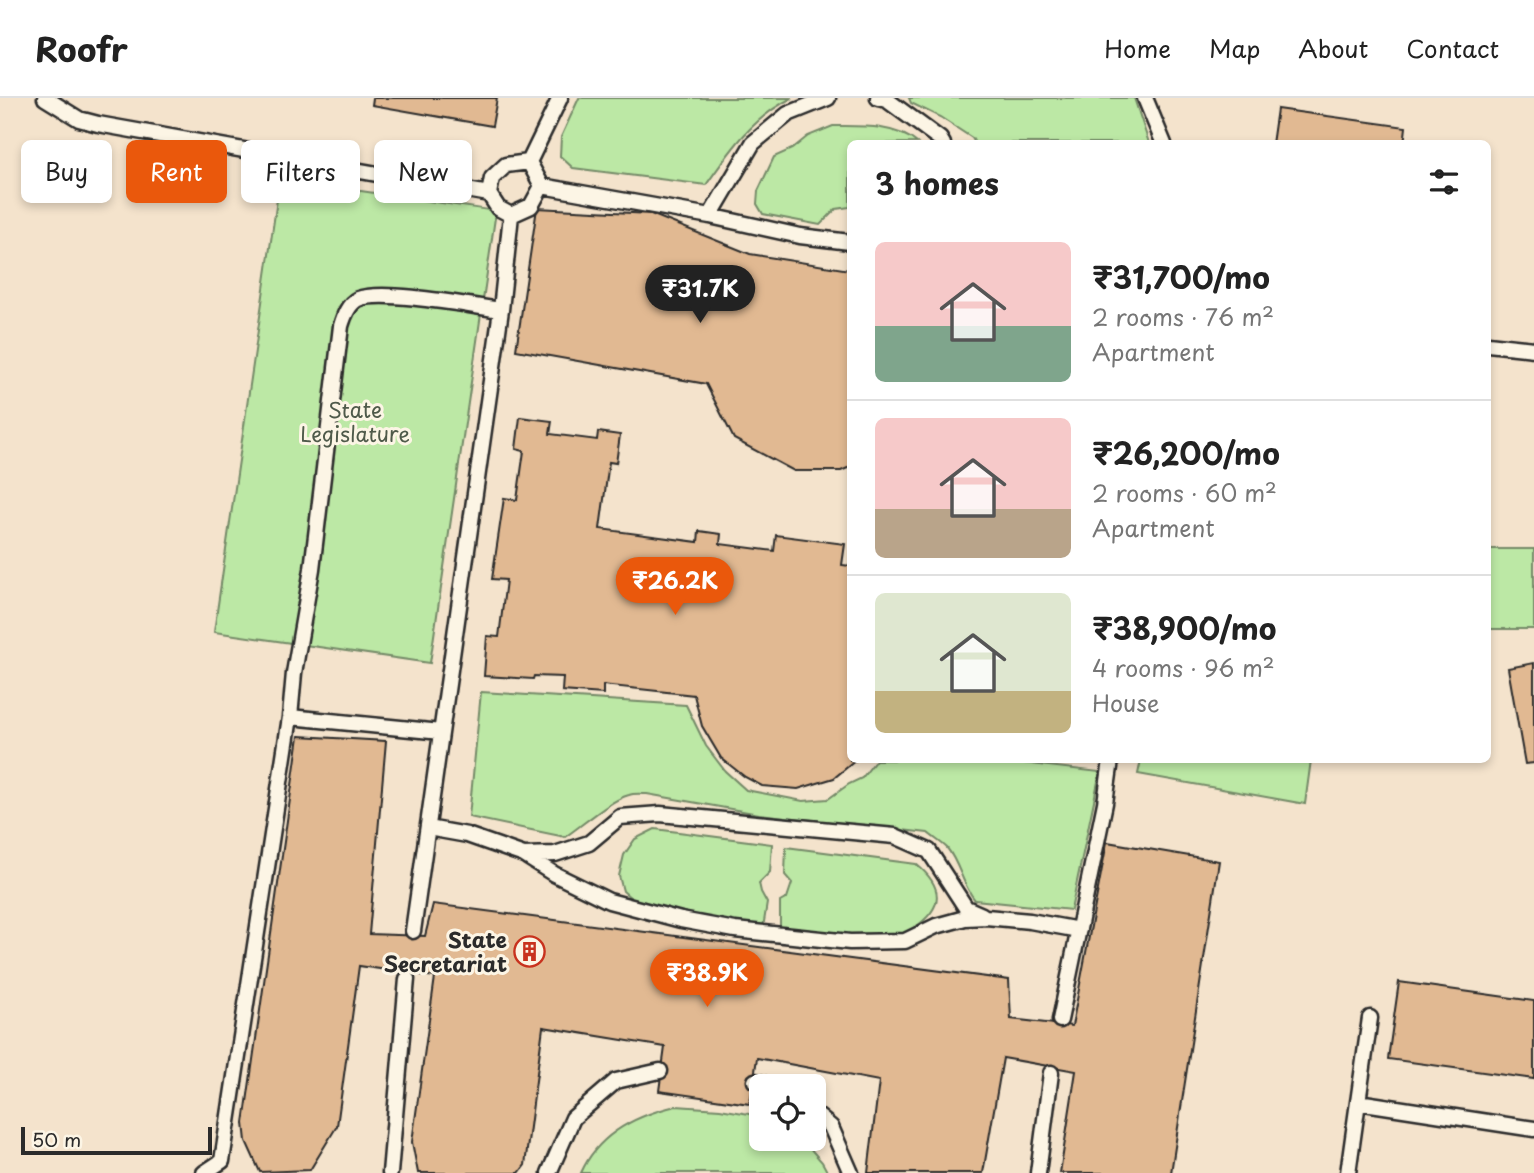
<!DOCTYPE html>
<html lang="en">
<head>
<meta charset="utf-8">
<style>
  body { margin:0; font-family:"Playpen Sans",sans-serif; background:#f6f6f6; color:#222; height:100vh; display:flex; flex-direction:column; font-size:26px; white-space:nowrap }
  * { box-sizing:border-box; margin:0 }
  p { font-size:23px; color:#767676 }
  .icon { flex:none; width:38px; height:38px; fill:none; stroke:currentColor; stroke-width:2; stroke-linecap:round; stroke-linejoin:round }
  .map { position:relative; flex:1; overflow:hidden }
  .drawer { position:absolute; left:847px; top:42px; width:644px; height:623px; display:flex; flex-direction:column; background:#fff; border-radius:10px; box-shadow:0 4px 10px #0003 }
  .drawer>* { flex:none }
  .guide { position:absolute; left:21px; top:42px; width:665px; height:63px; display:flex; gap:14px }
  .buttons { position:absolute; left:749px; top:976px; display:grid; gap:14px }
  .buttons a { display:grid; place-items:center; width:77px; height:77px; border-radius:10px; background:#fff; box-shadow:0 4px 10px #0003; font-size:35px }
  .scale { position:absolute; left:21px; bottom:18px; width:191px; box-sizing:border-box; padding-left:7px; border:4px solid #2b2b2b; border-top:0; font-size:19px; line-height:24px; white-space:nowrap; color:#2b2b2b; -webkit-text-stroke:5px #fcf5e5; paint-order:stroke }
  .price { position:absolute; translate:-50% -60px; padding:0 16px; border-radius:24px; background:#ea580c; color:#fff; font-size:23px; line-height:46px; filter:drop-shadow(0 2px 4px #0008) }
  .price::after { content:''; position:absolute; left:50%; top:42px; width:21px; height:16px; margin-left:-10px; background:inherit; clip-path:polygon(0 0,100% 0,50% 100%) }
  .price.on { background:#222; color:#fff }
  ul { padding:0; list-style:none }
  li { display:flex; align-items:center; gap:21px; height:175px; padding:0 28px }
  li+li { border-top:2px solid #e0e0e0 }
  li span { display:grid; place-items:center; flex:none; width:196px; height:140px; border-radius:10px; color:#555 }
  li>.icon { margin-inline-start:auto }
  span .icon { width:84px; height:84px; fill:#fffc; stroke-width:1 }
  li b { font-size:30px }
  h2 { display:flex; justify-content:space-between; align-items:center; height:84px; padding:0 28px; font-size:30px }
  .tag { padding:0 24px; border-radius:10px; background:#fff; box-shadow:0 4px 10px #0003; font-size:24px; line-height:63px }
  .tag.on { background:#ea580c; color:#fff }
  header { display:flex; align-items:center; gap:42px; box-sizing:border-box; height:98px; padding:0 35px; background:#fff; border-bottom:2px solid #e0e0e0 }
  header strong { font-size:33px }
  nav { display:flex; gap:38px; margin-inline-start:auto; font-size:24px }
  .map>svg:first-child { display:block }
</style>
</head>
<body>
<header>
<strong>Roofr</strong>
<nav><a>Home</a><a>Map</a><a>About</a><a>Contact</a></nav>
</header>
<div class="map">
<svg width="1534" height="1075" viewBox="0 0 1534 1075">
  <rect width="100%" height="100%" fill="#f4e3cc"/>
  <filter id="ink" filterUnits="userSpaceOnUse"><feTurbulence type="fractalNoise" baseFrequency=".0143" numOctaves="2"/><feDisplacementMap in="SourceGraphic" scale="14" xChannelSelector="R" yChannelSelector="G"/><feConvolveMatrix kernelMatrix="1 2 1 2 8 2 1 2 1" color-interpolation-filters="sRGB"/></filter>
  <g filter="url(#ink)">
    <path fill="#bce8a5" stroke="#748a68" stroke-width="2" d="M579,0H792C753,19 730,53 706,87L573,70L560,58L561,39Z
      M909,0H1134L1149,45H975L972,40L940,19L911,5Z
      M833,28C860,28 896,26 917,45L850,46V109L836,111L820,127L763,116L757,106L758,93L774,59L792,51L808,38Z
      M280,81L496,113L430,565L214,534Z
      M1488,451H1534V531H1488Z
      M481,594L686,607L706,648L725,673L746,692L803,703L828,701L849,686L862,680L876,662H997L1100,674L1071,812L975,802C962,787 960,766 947,750C942,745 934,740 928,735L759,716L647,696C641,696 634,695 629,697C610,702 583,727 565,739L469,719Z
      M1141,662H1311L1305,706L1138,676Z
      M655,731L772,746L770,774L759,785L761,794L767,805L763,830L641,809L623,793L619,778L624,757L635,741Z
      M786,749L916,766C954,797 935,819 900,839L780,832V804L787,800L792,785L785,777Z
      M676,1008L720,1011L761,1018V1041H802L822,1064L828,1075H581C598,1036 637,1017 676,1008Z"/>
    <path fill="#e1b992" stroke="#2b2b2b" stroke-width="2" d="M373,0H497L492,28L372,7Z
      M1277,11L1406,29L1404,46H1272Z
      M537,110L651,116L750,156L850,172V369L841,373H794L734,341L706,286L516,252Z
      M520,319L552,323L550,336L597,342L598,334L620,337L616,365L609,364L600,431L698,444L699,433L721,436L720,446L774,453L776,437L845,446L842,467L850,468V662H856L834,680L798,691L762,688L745,679L721,660L702,628L694,597L603,587V596L562,593L563,579L534,578L533,581L484,578L487,538L499,539L506,482L492,481L504,400L517,402L524,353L516,351Z
      M1534,565V665L1525,666L1508,570Z
      M299,638L386,643L369,836L425,838L433,806L1009,882L1011,921L1072,928L1107,744L1219,763L1171,1075H1060L1076,973L1003,960L983,1075H868L879,983L757,960L750,1006L659,993L665,949L543,929L525,1067L519,1075H418L412,1044L435,879L359,868L337,1028L310,1072L260,1074L246,1043L244,1025Z
      M1399,884L1534,903V981L1388,961Z"/>
    <g fill="none" stroke-linecap="round" stroke-linejoin="round">
      <defs>
        <path id="service" d="M45,0L79,21L98,26L489,96
          M878,0L887,2L940,41L943,46
          M1145,0L1164,46
          M529,64L542,88L531,108L511,117L498,110L489,96L492,80L506,67Z
          M529,64L560,0
          M542,88L710,118L800,138L850,144
          M710,118L753,45L788,16L828,0
          M1488,246L1534,251
          M290,619L441,634
          M428,730L467,737L524,757L554,776L609,803L681,822L735,832L850,844L905,843L936,828L965,820L986,819L1030,823L1079,832
          M524,757L555,756L589,745L620,719L660,716L895,738L929,753L966,810L982,817
          M413,833L501,212L511,117
          M1060,922L1105,705L1111,662
          M755,983L774,989
          M1358,1004L1370,920
          M814,1015L831,1029L851,1075
          M204,1075L222,1063L290,619L294,575L312,471L341,228C344,218 348,206 358,201C382,191 472,208 501,212
          M390,1075L407,881
          M549,1075L573,1020L616,983L660,973
          M1038,1075L1051,975
          M1348,1075L1358,1004L1534,1031"/>
      </defs>
      <use href="#service" stroke="#2b2b2b" stroke-width="19"/>
      <use href="#service" stroke="#fcf5e5" stroke-width="14"/>
    </g>
  </g>
  <defs>
    <symbol id="building-ring" viewBox="-11 -11 22 22"><circle r="9.5" fill="#fcf5e5" stroke="#c8321e" stroke-width="1.5"/><path d="M-4-6H4V6H1V3H-1V6H-4ZM-2.5-4.3h1.7v1.8h-1.7ZM.8-4.3h1.7v1.8H.8ZM-2.5-1h1.7V.8h-1.7ZM.8-1h1.7V.8H.8Z" fill="#c8321e"/></symbol>
  </defs>
  <g fill-rule="evenodd">
    <use href="#building-ring" x="512" y="836" width="35" height="35"/>
  </g>
  <g text-anchor="middle" dominant-baseline="central" stroke-width="6" stroke-linejoin="round" paint-order="stroke">
    <g font-size="21" fill="#4f5a4a" stroke="#fcf5e5">
      <text x="355" y="311">State<tspan x="355" dy="24">Legislature</tspan></text>
    </g>
    <g font-size="21" font-weight="bold" fill="#2b2b2b" stroke="#fcf5e5" text-anchor="end">
      <text x="507" y="841">State<tspan x="507" dy="24">Secretariat</tspan></text>
    </g>
  </g>
</svg>
<div class="buttons">
<a><svg class="icon" aria-label="locate" viewBox="0 0 24 24"><circle cx="12" cy="12" r="6"/><path d="M12 2v4M12 18v4M2 12h4M18 12h4"/></svg></a>
</div>
<div class="scale">50 m</div>
<b class="price on" style="left:700px;top:227px">₹31.7K</b>
<b class="price" style="left:675px;top:519px">₹26.2K</b>
<b class="price" style="left:707px;top:911px">₹38.9K</b>
<div class="guide">
<a class="tag">Buy</a>
<a class="tag on">Rent</a>
<a class="tag">Filters</a>
<a class="tag">New</a>
</div>
<section class="drawer">
<h2>3 homes<svg class="icon" aria-label="filters" viewBox="0 0 24 24"><path d="M4 7h16M4 17h16"/><circle cx="9" cy="7" r="2"/><circle cx="15" cy="17" r="2"/></svg></h2>
<ul>
<li><span style="background:linear-gradient(#f6c9c9 60%,#7fa58c 0)"><svg class="icon" aria-label="home" viewBox="0 0 24 24"><path d="M3 11l9-7 9 7M6 9v11h12V9"/></svg></span><div><b>₹31,700/mo</b><p>2 rooms · 76 m²</p><p>Apartment</p></div></li>
<li><span style="background:linear-gradient(#f6c9c9 65%,#b9a48a 0)"><svg class="icon" aria-label="home" viewBox="0 0 24 24"><path d="M3 11l9-7 9 7M6 9v11h12V9"/></svg></span><div><b>₹26,200/mo</b><p>2 rooms · 60 m²</p><p>Apartment</p></div></li>
<li><span style="background:linear-gradient(#dfe7d0 70%,#c2b280 0)"><svg class="icon" aria-label="home" viewBox="0 0 24 24"><path d="M3 11l9-7 9 7M6 9v11h12V9"/></svg></span><div><b>₹38,900/mo</b><p>4 rooms · 96 m²</p><p>House</p></div></li>
</ul>
</section>
</div>
</body>
</html>
